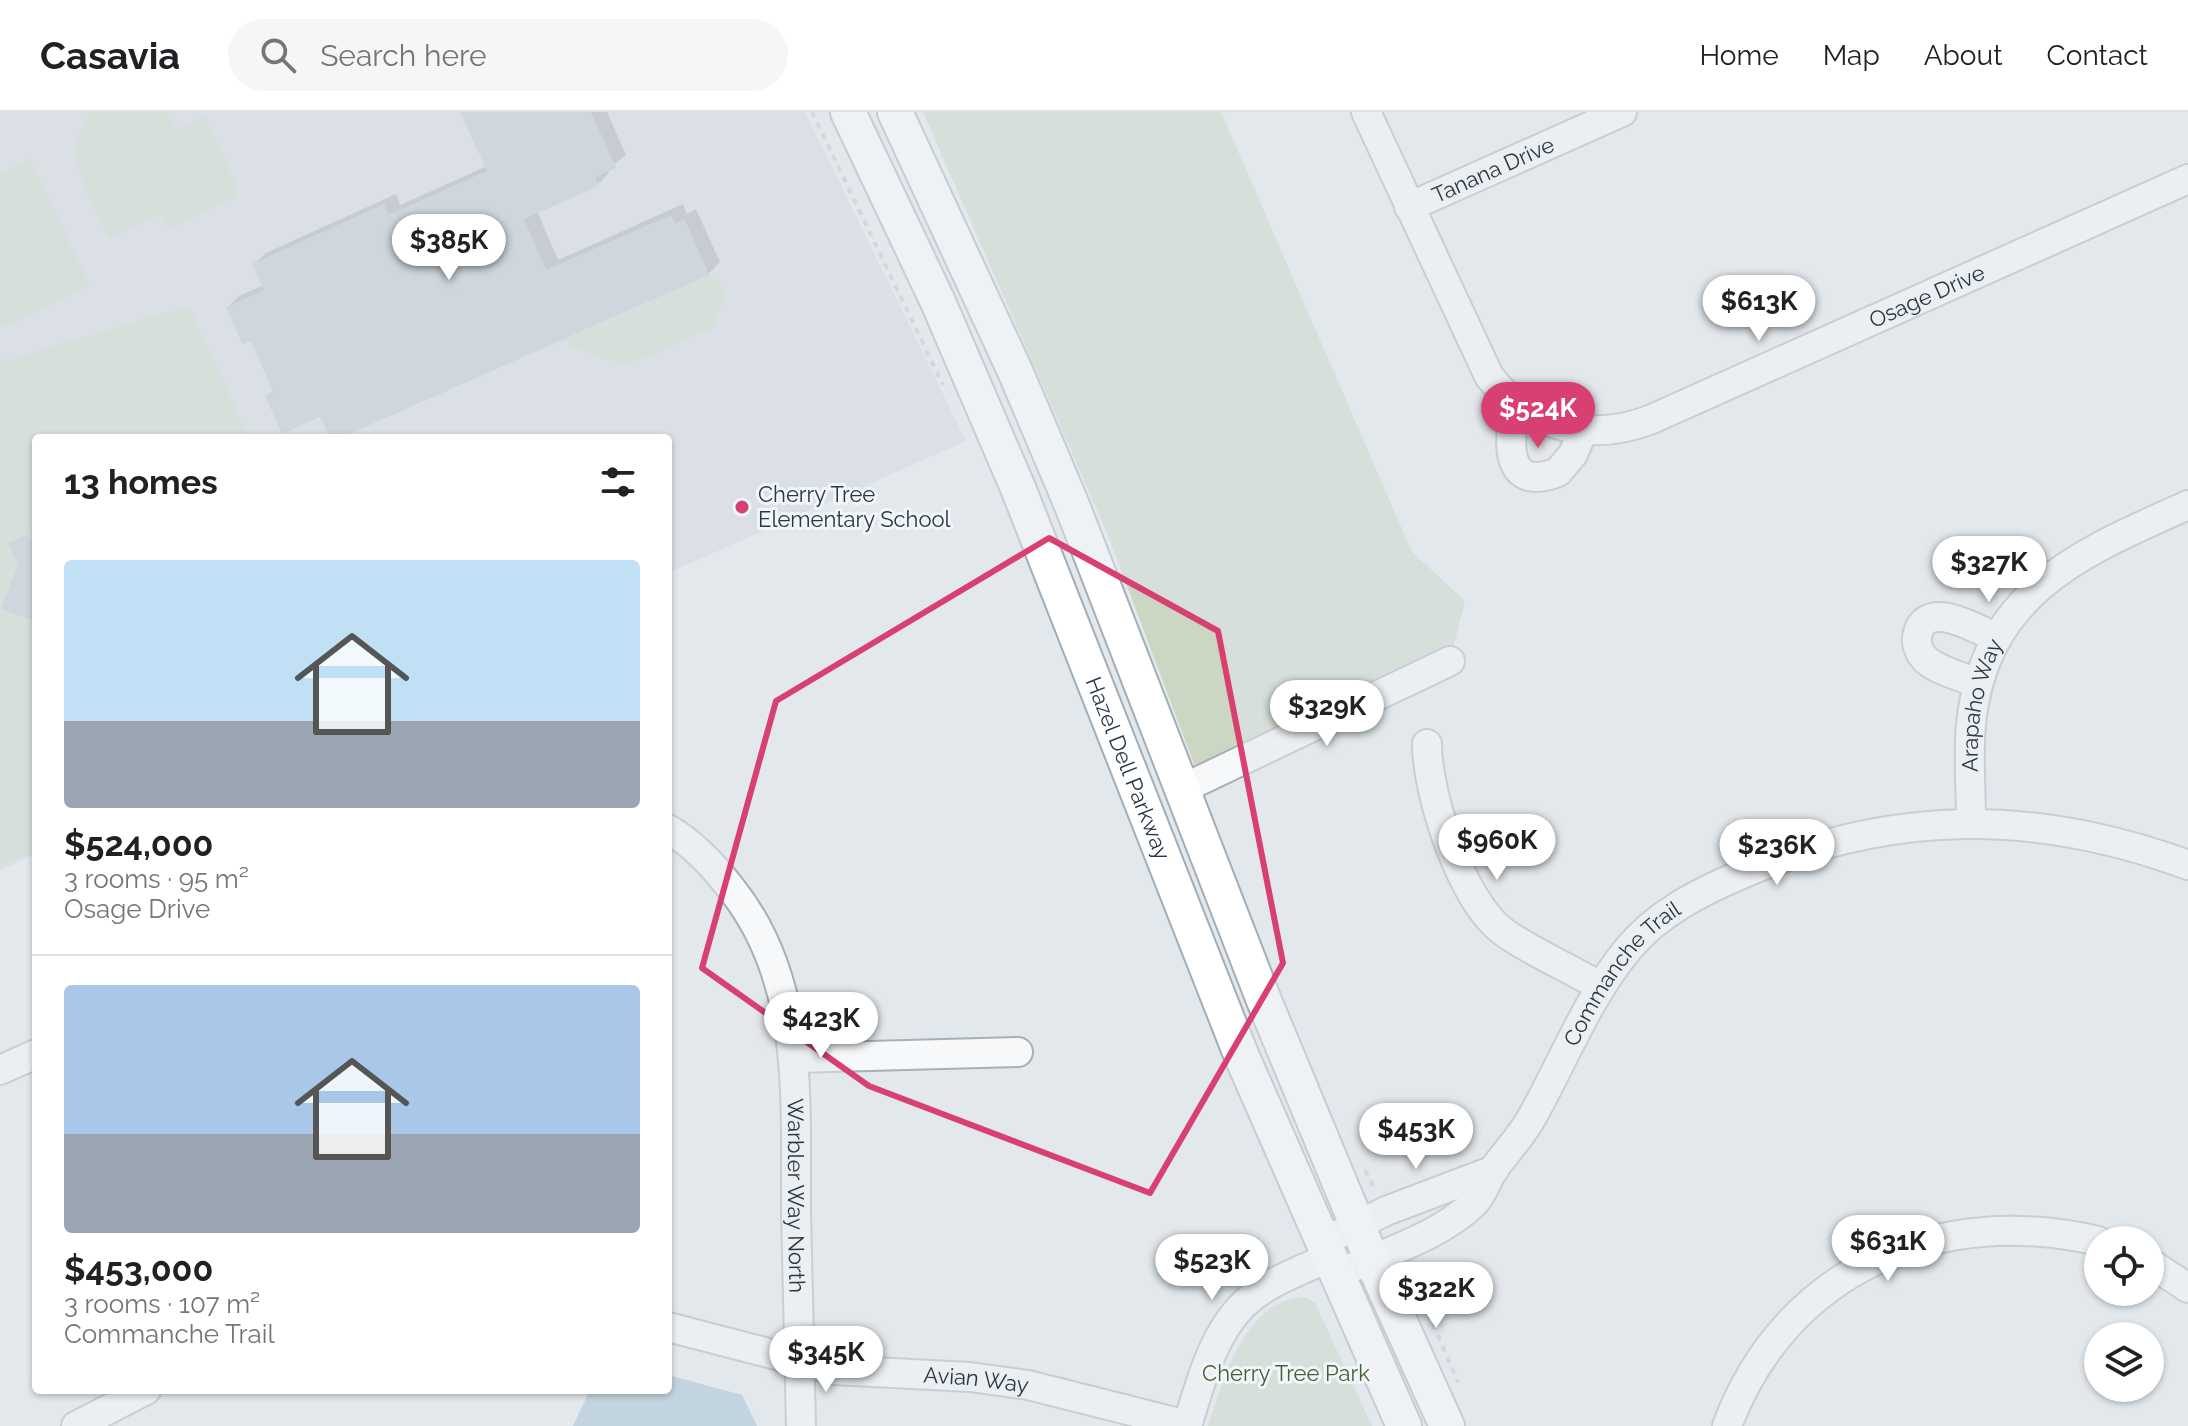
<!DOCTYPE html>
<html lang="en">
<head>
<meta charset="utf-8">
<style>
  body { margin:0; font-family:Raleway,sans-serif; background:#f6f6f6; color:#202124; height:100vh; display:flex; flex-direction:column; font-size:30px; white-space:nowrap }
  * { box-sizing:border-box; margin:0 }
  p { font-size:26px; color:#757577 }
  .icon { flex:none; width:44px; height:44px; fill:none; stroke:currentColor; stroke-width:2; stroke-linecap:round; stroke-linejoin:round }
  .map { position:relative; flex:1; overflow:hidden }
  .panel { position:absolute; left:32px; top:322px; width:640px; height:960px; display:flex; flex-direction:column; background:#fff; border-radius:8px; box-shadow:0 2px 6px #0004 }
  .panel>* { flex:none }
  .controls { position:absolute; left:2084px; top:1114px; display:grid; gap:16px }
  .controls a { display:grid; place-items:center; width:80px; height:80px; border-radius:50%; background:#fff; box-shadow:0 2px 6px #0004; font-size:40px }
  .price { position:absolute; translate:-50% -68px; padding:0 18px; border-radius:28px; background:#fff; color:#222; font-size:26px; line-height:52px; filter:drop-shadow(0 2px 4px #0008) }
  .price::after { content:''; position:absolute; left:50%; top:48px; width:24px; height:18px; margin-left:-12px; background:inherit; clip-path:polygon(0 0,100% 0,50% 100%) }
  .price.current { background:#d84071; color:#fff }
  ul { padding:0; list-style:none }
  li { display:grid; align-content:center; gap:16px; height:424px; padding:0 32px }
  li+li { border-top:2px solid #e0e0e0 }
  li span { display:grid; place-items:center; height:248px; border-radius:8px; color:#555 }
  li>.icon { margin-inline-start:auto }
  span .icon { width:144px; height:144px; fill:#fffc; stroke-width:1 }
  li b { font-size:34px }
  h2 { display:flex; justify-content:space-between; align-items:center; height:96px; padding:0 32px; font-size:34px }
  header { display:flex; align-items:center; gap:48px; box-sizing:border-box; height:112px; padding:0 40px; background:#fff; border-bottom:2px solid #e0e0e0 }
  header strong { font-size:38px }
  nav { display:flex; gap:44px; margin-inline-start:auto; font-size:28px }
  .search { width:560px; height:72px; background:#f6f6f6; display:flex; align-items:center; gap:20px; box-sizing:border-box; padding:0 28px; border-radius:44px; color:#757577; font-size:30px }
  .map>svg:first-child { display:block }
</style>
</head>
<body>
<header>
<strong>Casavia</strong>
<div class="search"><svg class="icon" aria-label="search" viewBox="0 0 24 24"><circle cx="10" cy="10" r="6"/><path d="M15 15l6 6"/></svg>Search here</div>
<nav><a>Home</a><a>Map</a><a>About</a><a>Contact</a></nav>
</header>
<div class="map">
<svg width="2188" height="1314" viewBox="0 0 2188 1314">
  <rect width="100%" height="100%" fill="#e2e8ec"/>
  <path fill="#d0d7de" d="M0,0H805L966,329L668,461V326H36V742L0,758Z"/>
  <path fill="#cbd6c3" d="M91,0H165L177,17L206,5L238,78L235,86L167,117L160,102L109,126C91,86 58,40 91,0Z
    M923,0H1221L1412,440L1465,489L1450,549L1200,668L1108,423Z
    M30,46L90,174L0,216V61Z
    M709,163L712,168L717,165L725,181L712,216L625,254L569,234L566,227L653,189L650,179L660,174L665,183Z
    M189,194L249,326H36V739L0,754V250Z
    M1305,1185L1315,1191L1372,1314H1208C1225,1265 1244,1188 1305,1185Z"/>
  <path fill="#9bbcce" d="M668,1263L742,1283L757,1314H573L590,1278H668Z"/>
  <path fill="#0003" d="M463,0H607L626,43L608,57L609,61L598,72L537,99L558,148L683,92L687,102L696,97L720,150L708,162L332,326L321,302L267,284L274,277L252,226L228,195L239,184L264,173L254,152L266,141L396,82L400,93L487,54Z
    M34,424L36,429V508L4,496Z"/>
  <path fill="#b9c2ca" d="M460,0H591L616,56L595,65L599,74L524,107L546,158L671,103L675,112L685,107L709,163L340,326H330L320,305L282,322L265,284L273,280L267,266L251,229L242,232L226,195L264,178L252,152L384,92L389,103L487,59Z
    M27,423L36,443V510L1,497L18,453L8,431Z"/>
  <g fill="none" stroke-linecap="round" stroke-linejoin="round">
    <defs>
      <g id="minor">
        <path id="s1" d="M1366,0L1489,264C1529,316 1592,331 1652,307L2188,67"/>
        <path id="s2" d="M1409,95L1622,0"/>
        <path d="M1517,294C1507,327 1504,382 1558,360L1573,342L1583,319"/>
        <path d="M1978,571C1962,565 1939,559 1926,548C1920,542 1916,533 1917,525C1924,484 1976,517 1997,526"/>
        <path d="M1427,632C1427,682 1462,791 1505,821C1535,842 1570,856 1601,875"/>
        <path d="M1182,677L1450,549"/>
        <path id="s3" d="M1971,710C1971,677 1968,644 1971,612C1985,479 2081,441 2188,393"/>
        <path id="s4" d="M668,717C692,731 713,753 730,775C806,869 795,987 796,1101C797,1172 799,1243 801,1314"/>
        <path d="M795,946L1018,940"/>
        <path d="M0,958L36,942"/>
        <path d="M1323,1130L1386,1099L1494,1058"/>
        <path d="M2150,1151L2188,1176"/>
        <path id="s5" d="M1337,1162C1381,1142 1440,1125 1475,1090C1483,1081 1487,1068 1493,1058C1506,1040 1521,1025 1532,1005C1563,950 1587,887 1628,837C1658,801 1700,780 1742,762C1892,697 2036,697 2188,753"/>
        <path id="s6" d="M668,1215L834,1258L970,1265L1028,1273L1187,1313"/>
        <path d="M76,1314L146,1278"/>
        <path d="M1187,1314C1200,1273 1212,1223 1244,1192C1267,1170 1302,1158 1330,1145"/>
        <path d="M1727,1314C1786,1156 1940,1092 2098,1129"/>
      </g>
      <g id="major">
        <path id="s7" d="M848,0L938,190L1018,376L1242,945L1404,1314"/>
        <path d="M895,0L1015,259L1071,391L1265,891L1371,1146L1447,1314"/>
      </g>
    </defs>
    <use href="#minor" stroke="#a7b0b7" stroke-width="32"/>
    <use href="#major" stroke="#a1aeb8" stroke-width="38"/>
    <path stroke="#c1c6ca" stroke-width="4" stroke-dasharray="6 6" stroke-linecap="butt" d="M812,0L943,273
      M1365,1058L1376,1079
      M1409,1157L1458,1270"/>
    <use href="#minor" stroke="#f6f8f9" stroke-width="28"/>
    <use href="#major" stroke="#fff" stroke-width="34"/>
  </g>
  <path d="M0 0H2188V1314H0ZM1049,426L1218,519L1283,851L1150,1081L869,974L702,856L776,589Z" fill="#e2e8ec" fill-opacity=".55" fill-rule="evenodd"/>
  <path fill="none" stroke="#d84071" stroke-width="6" stroke-linejoin="round" d="M1049,426L1218,519L1283,851L1150,1081L869,974L702,856L776,589Z"/>
  <circle fill="#d84071" stroke="#f3f6f9" stroke-width="3" cx="742" cy="395" r="8"/>
  <g text-anchor="middle" dominant-baseline="central" stroke-width="6" stroke-linejoin="round" paint-order="stroke">
    <g font-size="22" fill="#293845" stroke="#f3f6f9">
      <text stroke="none"><textPath href="#s2" startOffset="92">Tanana Drive</textPath></text>
      <text stroke="none"><textPath href="#s1" startOffset="774">Osage Drive</textPath></text>
      <text stroke="none"><textPath href="#s3" startOffset="118">Arapaho Way</textPath></text>
      <text stroke="none"><textPath href="#s7" startOffset="714">Hazel Dell Parkway</textPath></text>
      <text stroke="none"><textPath href="#s5" startOffset="430">Commanche Trail</textPath></text>
      <text stroke="none"><textPath href="#s4" startOffset="408">Warbler Way North</textPath></text>
      <text stroke="none"><textPath href="#s6" startOffset="314">Avian Way</textPath></text>
    </g>
    <g font-size="22" fill="#293845" stroke="#f3f6f9" text-anchor="start">
      <text x="758" y="382">Cherry Tree<tspan x="758" dy="25">Elementary School</tspan></text>
    </g>
    <g font-size="22" fill="#456235" stroke="#f3f6f9">
      <text x="1286" y="1261">Cherry Tree Park</text>
    </g>
  </g>
</svg>
<div class="controls">
<a><svg class="icon" aria-label="locate" viewBox="0 0 24 24"><circle cx="12" cy="12" r="6"/><path d="M12 2v4M12 18v4M2 12h4M18 12h4"/></svg></a>
<a><svg class="icon" aria-label="layers" viewBox="0 0 24 24"><path d="M12 4l9 5-9 5-9-5zM3 14l9 5 9-5"/></svg></a>
</div>
<b class="price" style="left:449px;top:170px">$385K</b>
<b class="price" style="left:1759px;top:231px">$613K</b>
<b class="price current" style="left:1538px;top:338px">$524K</b>
<b class="price" style="left:1989px;top:492px">$327K</b>
<b class="price" style="left:1327px;top:636px">$329K</b>
<b class="price" style="left:1497px;top:770px">$960K</b>
<b class="price" style="left:1777px;top:775px">$236K</b>
<b class="price" style="left:821px;top:948px">$423K</b>
<b class="price" style="left:1416px;top:1059px">$453K</b>
<b class="price" style="left:1888px;top:1171px">$631K</b>
<b class="price" style="left:1212px;top:1190px">$523K</b>
<b class="price" style="left:1436px;top:1218px">$322K</b>
<b class="price" style="left:826px;top:1282px">$345K</b>
<section class="panel">
<h2>13 homes<svg class="icon" aria-label="filters" viewBox="0 0 24 24"><path d="M4 7h16M4 17h16"/><circle cx="9" cy="7" r="2"/><circle cx="15" cy="17" r="2"/></svg></h2>
<ul>
<li><span style="background:linear-gradient(#bfe0f5 65%,#9aa5b1 0)"><svg class="icon" aria-label="home" viewBox="0 0 24 24"><path d="M3 11l9-7 9 7M6 9v11h12V9"/></svg></span><div><b>$524,000</b><p>3 rooms · 95 m²</p><p>Osage Drive</p></div></li>
<li><span style="background:linear-gradient(#a9c7e8 60%,#9aa5b1 0)"><svg class="icon" aria-label="home" viewBox="0 0 24 24"><path d="M3 11l9-7 9 7M6 9v11h12V9"/></svg></span><div><b>$453,000</b><p>3 rooms · 107 m²</p><p>Commanche Trail</p></div></li>
</ul>
</section>
</div>
</body>
</html>
